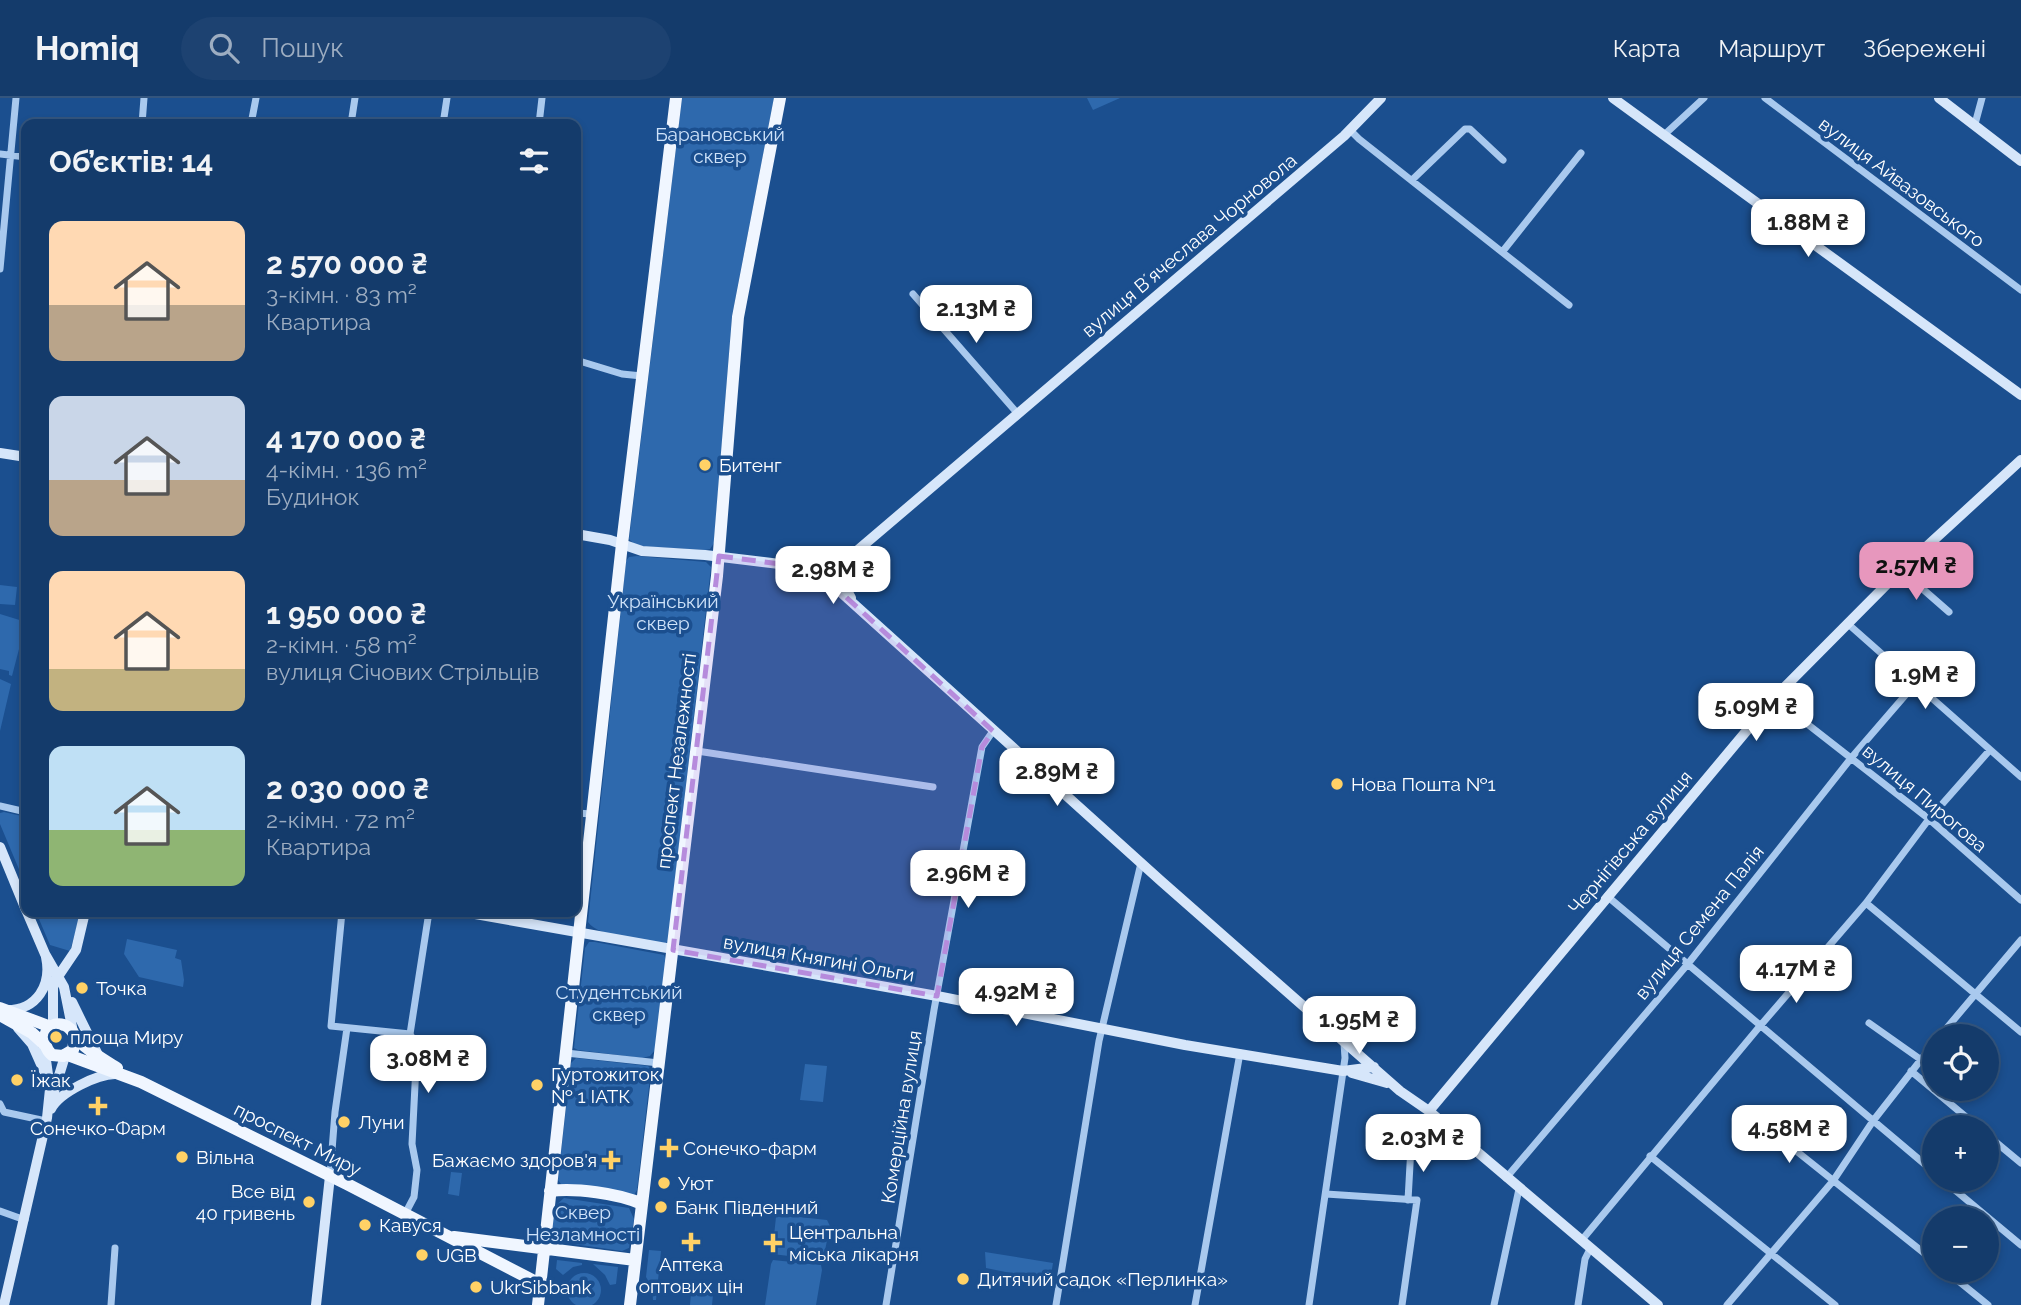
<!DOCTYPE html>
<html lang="uk">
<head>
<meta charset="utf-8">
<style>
  body { margin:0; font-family:Raleway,sans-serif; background:#1d4271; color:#f1f3f6; height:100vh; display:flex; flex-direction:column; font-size:26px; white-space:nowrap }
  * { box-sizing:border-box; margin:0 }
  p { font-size:23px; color:#9dadc1 }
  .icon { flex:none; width:38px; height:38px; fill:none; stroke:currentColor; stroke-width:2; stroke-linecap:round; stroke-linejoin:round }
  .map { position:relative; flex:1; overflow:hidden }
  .drawer { position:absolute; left:21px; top:21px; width:560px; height:798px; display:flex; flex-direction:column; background:#143b6b; border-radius:14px; box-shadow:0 4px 10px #0003,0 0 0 2px #33557e }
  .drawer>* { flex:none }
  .buttons { position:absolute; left:1922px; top:926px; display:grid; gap:14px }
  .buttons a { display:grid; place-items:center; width:77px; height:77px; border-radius:50%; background:#143b6b; box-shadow:0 4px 10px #0003,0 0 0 2px #33557e; font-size:35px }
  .price { position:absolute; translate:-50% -60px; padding:0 16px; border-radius:14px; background:#fff; color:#222; font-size:23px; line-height:46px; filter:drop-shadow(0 2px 4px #0008) }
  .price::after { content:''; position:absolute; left:50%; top:42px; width:21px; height:16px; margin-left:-10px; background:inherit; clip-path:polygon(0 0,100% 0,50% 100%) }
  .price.active { background:#e797bd; color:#111 }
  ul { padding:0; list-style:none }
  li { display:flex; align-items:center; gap:21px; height:175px; padding:0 28px }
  li span { display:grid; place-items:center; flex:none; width:196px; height:140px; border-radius:14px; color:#555 }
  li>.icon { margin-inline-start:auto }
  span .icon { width:84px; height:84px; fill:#fffc; stroke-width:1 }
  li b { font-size:30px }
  h2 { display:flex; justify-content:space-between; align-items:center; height:84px; padding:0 28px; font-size:30px }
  header { display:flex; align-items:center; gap:42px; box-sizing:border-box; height:98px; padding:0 35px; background:#143b6b; border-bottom:2px solid #33557e }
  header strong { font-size:33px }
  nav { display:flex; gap:38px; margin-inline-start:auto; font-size:24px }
  .search { width:490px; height:63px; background:#1d4271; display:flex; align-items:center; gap:18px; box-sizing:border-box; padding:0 24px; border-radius:38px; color:#9dadc1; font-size:26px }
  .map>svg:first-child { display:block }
</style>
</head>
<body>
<header>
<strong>Homiq</strong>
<div class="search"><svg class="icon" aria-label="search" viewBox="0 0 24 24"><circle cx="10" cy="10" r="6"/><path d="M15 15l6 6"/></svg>Пошук</div>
<nav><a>Карта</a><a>Маршрут</a><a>Збережені</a></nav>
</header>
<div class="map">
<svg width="2021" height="1207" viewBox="0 0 2021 1207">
  <rect width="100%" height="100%" fill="#1b4f8f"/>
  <path fill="#2e69ad" d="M682,0H774L732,218L714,445L710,451L705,452L636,448L629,441Z
    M1087,0H1120L1093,12Z
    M637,458L706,464L711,469L668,843L666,845C647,842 598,840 588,824L626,463L629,459Z
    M0,487L17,489L15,507L0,506Z
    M0,516L26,524L12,578L9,577V573L0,571Z
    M0,581L11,586L0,633Z
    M4,714L26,719V788L0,726V715Z
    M36,814H81L70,853L50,847Z
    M127,841L177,852L175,860L181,862L184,882L183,889L139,879L124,856Z
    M595,844L664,857L666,862L655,952L650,958L642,960L578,952L574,950L585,850L589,844Z
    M576,960L648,968L651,971L637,1092L634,1097L564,1090L558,1082L571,965Z
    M805,966L827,968L823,1004L800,1002Z
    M451,1074L462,1075L459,1098L448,1096Z
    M564,1100L629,1110L634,1121L629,1150L622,1153L552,1143L550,1140L554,1109Z
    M781,1117L827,1122L830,1128L823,1162L772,1156L776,1119Z
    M649,1152L661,1153L656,1202H653L652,1189L646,1179Z
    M985,1154L1053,1165L1050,1183L986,1170Z
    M557,1162L582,1165V1167L573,1169L563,1177L556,1171Z
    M773,1162L821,1167L822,1172L816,1207H765L771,1166Z
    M593,1166L618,1169L616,1186L610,1187L605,1177Z
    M567 1192a17 17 0 1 1 34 0a17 17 0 1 1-34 0Z
    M691,1195L713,1197L712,1207H690Z"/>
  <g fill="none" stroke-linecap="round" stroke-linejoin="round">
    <path stroke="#a9c9ee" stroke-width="7" d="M1765,0L2021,192
      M142,26L144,0
      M251,26L256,0
      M351,26L355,0
      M443,26L447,0
      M539,26L542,0
      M1975,26L1982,0
      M1350,32L1359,41L1569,207
      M1664,37L1704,0
      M0,56L26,59
      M1412,82L1465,31H1470L1503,62
      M1503,153L1581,55
      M0,171L16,0
      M913,196L1018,316
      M576,262L622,276L642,278
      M1901,472L1949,514
      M1847,525L2021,679
      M1774,600L1929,721L2021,802
      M697,653L933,689
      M0,708L26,714
      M576,715L592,716
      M1607,798L1934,1074
      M1866,805L2021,934
      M342,814L331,928L410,936
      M1869,925L1920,961
      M1940,938L2021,842
      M566,955L659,965
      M1911,973L1978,1029
      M0,1006L4,1014L46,1023
      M1765,1028L1934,1163
      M1986,1036L2021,1065
      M1650,1058L1835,1207
      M330,1078L335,1014L347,930
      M1506,1080L1687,867L1852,659L1915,586
      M1943,1082L2021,1147
      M1326,1096L1417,1102L1402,1207
      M1408,1102L1411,1049
      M0,1113L25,1122
      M405,1116L414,1099L417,1072L412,1046L417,948L410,936L429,814
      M1581,1143L1760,928L1866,805L1929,721L1989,653
      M1945,1172L1988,1207
      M111,1207L115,1150
      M886,1207L934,912L982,649L993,633
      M1056,1207L1099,943L1141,765
      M1195,1207L1240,955
      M1309,1207L1345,960L1344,945
      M1494,1207L1519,1091
      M1578,1207L1585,1161L1590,1151
      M1727,1207L1833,1083L1873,1023L1934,945"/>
    <path stroke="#d6e6fa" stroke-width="10" d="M1613,0L2021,297
      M1939,0L2021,63
      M0,355L26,359
      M576,436L610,442L642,453L705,457L796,468L825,480L1161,783L1400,993L1429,1013L1658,1207
      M850,462C843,476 843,486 851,500
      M802,467L825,466L844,460
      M825,480L1344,38L1381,0
      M0,749L26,812
      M27,814L45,856L64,889L73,934
      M464,814L937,898L1185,947L1343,973L1374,969
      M72,904L98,957
      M7,912C37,912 52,887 46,859
      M53,928V886L76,852L85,814
      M18,930L32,946L44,973
      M1352,975L1387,985
      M53,997L65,958
      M51,1011C59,995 98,975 117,976
      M1429,1013L1774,600L1901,472L2021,362
      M4,1207L47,1020L50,991L44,948
      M316,1207L330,1078"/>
    <path stroke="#f0f6ff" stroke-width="12" d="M0,910L51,929
      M0,917L32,935L44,946
      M75,939L73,952L63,958L52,957C39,946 44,922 64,927C72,929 74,938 79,943C90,954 104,962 117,970
      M68,957L141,984L347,1086L540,1186
      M550,1093C575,1090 618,1095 642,1106
      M454,1139L635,1162
      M538,1207L622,446L676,0
      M630,1207L717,478L738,219L780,0"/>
  </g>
  <path fill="#b68bdc" fill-opacity="0.2" stroke="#b68bdc" stroke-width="5" stroke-dasharray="14 9" stroke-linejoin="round" d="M719,458L796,468L825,480L993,633L982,649L937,898L673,852Z"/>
  <g fill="#ffd166" stroke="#1b4f8f" stroke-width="2.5">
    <circle cx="705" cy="367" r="7"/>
    <circle cx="1337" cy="686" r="7"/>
    <circle cx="82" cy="890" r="7"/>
    <circle cx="56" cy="939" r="7"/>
    <circle cx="17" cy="982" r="7"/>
    <circle cx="537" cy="987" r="7"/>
    <path d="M94.5 997.5h7v7h7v7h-7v7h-7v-7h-7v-7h7z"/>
    <circle cx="344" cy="1024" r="7"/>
    <path d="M665.5 1039.5h7v7h7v7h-7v7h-7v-7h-7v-7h7z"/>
    <circle cx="182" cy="1059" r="7"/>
    <path d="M607.5 1051.5h7v7h7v7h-7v7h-7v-7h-7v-7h7z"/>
    <circle cx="664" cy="1085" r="7"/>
    <circle cx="309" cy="1104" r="7"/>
    <circle cx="661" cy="1109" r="7"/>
    <circle cx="365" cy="1127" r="7"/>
    <path d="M687.5 1133.5h7v7h7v7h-7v7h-7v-7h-7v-7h7z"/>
    <path d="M769.5 1134.5h7v7h7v7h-7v7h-7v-7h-7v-7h7z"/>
    <circle cx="422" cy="1157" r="7"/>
    <circle cx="963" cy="1181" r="7"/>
    <circle cx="476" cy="1189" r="7"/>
  </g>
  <g text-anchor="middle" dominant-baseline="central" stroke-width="7" stroke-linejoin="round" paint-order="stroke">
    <g font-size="19" fill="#cfe3fa" stroke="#1b4f8f">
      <text x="720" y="36">Барановський<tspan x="720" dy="22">сквер</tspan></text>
      <text x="663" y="503">Український<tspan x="663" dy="22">сквер</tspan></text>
      <text x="619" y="894">Студентський<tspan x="619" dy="22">сквер</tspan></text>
      <text x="583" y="1114">Сквер<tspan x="583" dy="22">Незламності</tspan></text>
    </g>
    <g font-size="19" fill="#fff" stroke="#1b4f8f">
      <text transform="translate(1902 84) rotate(37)">вулиця Айвазовського</text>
      <text transform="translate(1189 147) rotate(-40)">вулиця Вʼячеслава Чорновола</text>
      <text transform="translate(676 663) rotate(-83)">проспект Незалежності</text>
      <text transform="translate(1925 700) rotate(40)">вулиця Пирогова</text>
      <text transform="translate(1630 744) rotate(-50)">Чернігівська вулиця</text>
      <text transform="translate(1699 824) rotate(-51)">вулиця Семена Палія</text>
      <text transform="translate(819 860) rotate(10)">вулиця Княгині Ольги</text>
      <text transform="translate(901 1019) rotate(-81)">Комерційна вулиця</text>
      <text transform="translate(298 1041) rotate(27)">проспект Миру</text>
    </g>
    <g font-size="19" fill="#fff" stroke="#1b4f8f" text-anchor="start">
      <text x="719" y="367">Битенг</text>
      <text x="1351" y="686">Нова Пошта №1</text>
      <text x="96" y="890">Точка</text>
      <text x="70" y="939">площа Миру</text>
      <text x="551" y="976">Гуртожиток<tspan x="551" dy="22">№ 1 ІАТК</tspan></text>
      <text x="31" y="982">Їжак</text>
      <text x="358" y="1024">Луни</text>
      <text x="98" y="1030" text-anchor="middle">Сонечко-Фарм</text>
      <text x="683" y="1050">Сонечко-фарм</text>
      <text x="196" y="1059">Вільна</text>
      <text x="597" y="1062" text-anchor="end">Бажаємо здоров'я</text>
      <text x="678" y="1085">Уют</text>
      <text x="295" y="1093" text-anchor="end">Все від<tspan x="295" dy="22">40 гривень</tspan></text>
      <text x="675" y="1109">Банк Південний</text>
      <text x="379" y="1127">Кавуся</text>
      <text x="789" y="1134">Центральна<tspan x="789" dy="22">міська лікарня</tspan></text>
      <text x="436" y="1157">UGB</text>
      <text x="691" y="1166" text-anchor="middle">Аптека<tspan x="691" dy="22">оптових цін</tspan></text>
      <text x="977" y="1181">Дитячий садок «Перлинка»</text>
      <text x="490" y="1189">UkrSibbank</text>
    </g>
  </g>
</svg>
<div class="buttons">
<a><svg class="icon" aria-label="locate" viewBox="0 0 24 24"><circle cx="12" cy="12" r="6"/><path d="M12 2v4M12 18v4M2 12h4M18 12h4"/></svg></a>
<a>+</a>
<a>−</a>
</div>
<b class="price" style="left:1808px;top:161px">1.88M ₴</b>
<b class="price" style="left:976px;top:247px">2.13M ₴</b>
<b class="price active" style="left:1916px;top:504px">2.57M ₴</b>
<b class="price" style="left:833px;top:508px">2.98M ₴</b>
<b class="price" style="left:1925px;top:613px">1.9M ₴</b>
<b class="price" style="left:1756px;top:645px">5.09M ₴</b>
<b class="price" style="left:1057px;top:710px">2.89M ₴</b>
<b class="price" style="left:968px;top:812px">2.96M ₴</b>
<b class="price" style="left:1796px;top:907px">4.17M ₴</b>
<b class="price" style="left:1016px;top:930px">4.92M ₴</b>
<b class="price" style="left:1359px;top:958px">1.95M ₴</b>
<b class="price" style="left:428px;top:997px">3.08M ₴</b>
<b class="price" style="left:1789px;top:1067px">4.58M ₴</b>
<b class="price" style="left:1423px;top:1076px">2.03M ₴</b>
<section class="drawer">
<h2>Об’єктів: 14<svg class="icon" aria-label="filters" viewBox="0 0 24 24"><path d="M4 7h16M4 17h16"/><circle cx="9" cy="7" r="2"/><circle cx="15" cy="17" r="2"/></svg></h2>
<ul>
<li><span style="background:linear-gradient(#ffd9b3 60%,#b9a48a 0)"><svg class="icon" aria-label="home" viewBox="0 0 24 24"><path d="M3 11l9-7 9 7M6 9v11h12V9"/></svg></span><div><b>2 570 000 ₴</b><p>3-кімн. · 83 m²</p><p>Квартира</p></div></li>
<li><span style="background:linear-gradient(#c9d6e8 60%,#b9a48a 0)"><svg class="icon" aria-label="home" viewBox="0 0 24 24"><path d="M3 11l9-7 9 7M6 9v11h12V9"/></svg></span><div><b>4 170 000 ₴</b><p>4-кімн. · 136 m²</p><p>Будинок</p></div></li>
<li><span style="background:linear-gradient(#ffd9b3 70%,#c2b280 0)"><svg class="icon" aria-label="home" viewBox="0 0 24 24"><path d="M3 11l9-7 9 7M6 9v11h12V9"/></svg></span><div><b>1 950 000 ₴</b><p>2-кімн. · 58 m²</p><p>вулиця Січових Стрільців</p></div></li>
<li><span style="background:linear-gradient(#bfe0f5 60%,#8fb573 0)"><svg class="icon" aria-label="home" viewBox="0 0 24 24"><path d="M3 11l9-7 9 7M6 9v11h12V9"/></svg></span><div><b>2 030 000 ₴</b><p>2-кімн. · 72 m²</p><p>Квартира</p></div></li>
</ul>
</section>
</div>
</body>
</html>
